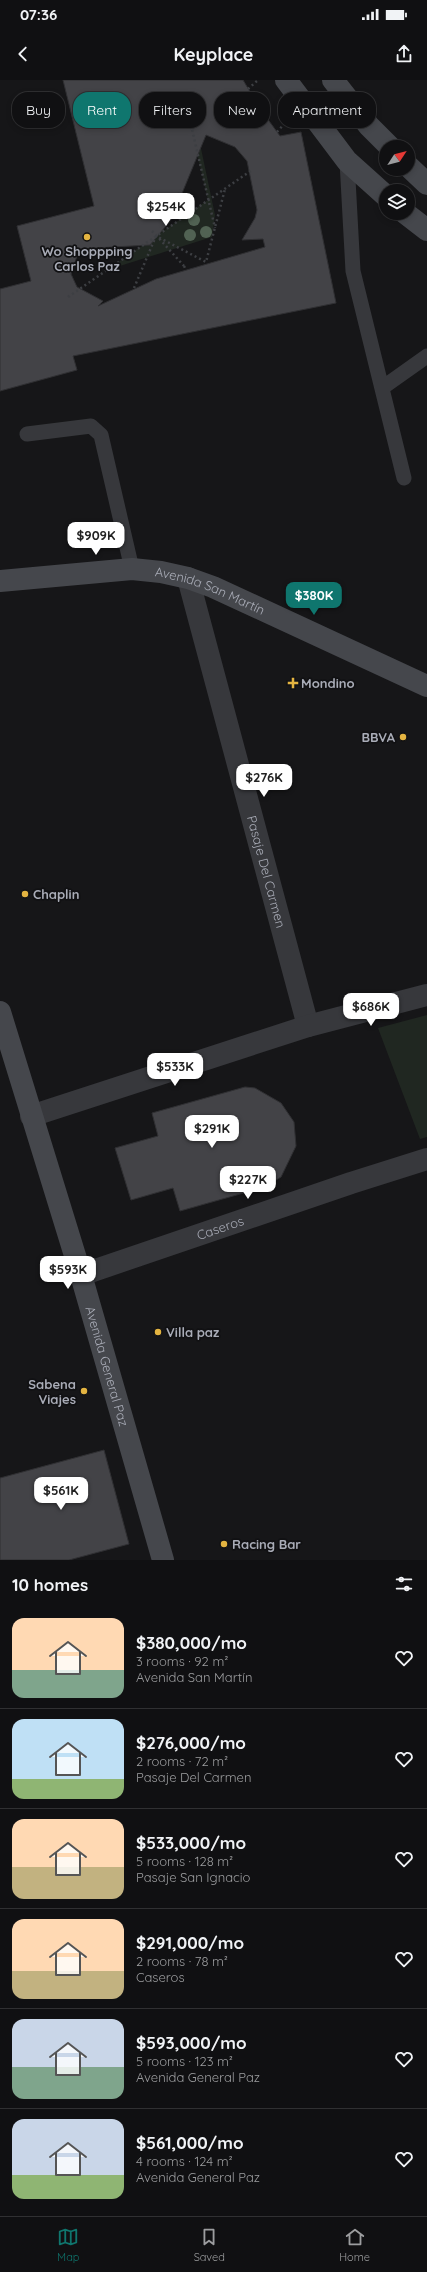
<!DOCTYPE html>
<html lang="en">
<head>
<meta charset="utf-8">
<style>
  body { margin:0; font-family:Quicksand,sans-serif; background:#19191b; color:#f1f3f6; height:100vh; display:flex; flex-direction:column; font-size:15px; white-space:nowrap }
  * { box-sizing:border-box; margin:0 }
  p { font-size:13px; color:#9c9d9f }
  .icon { flex:none; width:22px; height:22px; fill:none; stroke:currentColor; stroke-width:2; stroke-linecap:round; stroke-linejoin:round }
  .map { position:relative; height:1480px; overflow:hidden }
  .panel { display:flex; flex-direction:column; background:#101012; flex:1 }
  .panel>* { flex:none }
  .hud { position:absolute; left:12px; top:12px; width:403px; height:36px; display:flex; gap:8px }
  .needle { width:26px; rotate:54deg }
  .controls { position:absolute; left:379px; top:60px; display:grid; gap:8px }
  .controls a { display:grid; place-items:center; width:36px; height:36px; border-radius:50%; background:#101012; box-shadow:0 2px 6px #0003,0 0 0 1px #303032; font-size:20px }
  .price { position:absolute; translate:-50% -34px; padding:0 9px; border-radius:8px; background:#fff; color:#222; font-size:13px; line-height:26px; filter:drop-shadow(0 1px 2px #0008) }
  .price::after { content:''; position:absolute; left:50%; top:24px; width:12px; height:9px; margin-left:-6px; background:inherit; clip-path:polygon(0 0,100% 0,50% 100%) }
  .price.on { background:#0f766e; color:#fff }
  ul { padding:0; list-style:none }
  li { display:flex; align-items:center; gap:12px; height:100px; padding:0 12px }
  li+li { border-top:1px solid #303032 }
  li span { display:grid; place-items:center; flex:none; width:112px; height:80px; border-radius:12px; color:#555 }
  li>.icon { margin-inline-start:auto }
  span .icon { width:48px; height:48px; fill:#fffc; stroke-width:1 }
  li b { font-size:17px }
  h2 { display:flex; justify-content:space-between; align-items:center; height:48px; padding:0 12px; font-size:17px }
  .tag { padding:0 14px; border-radius:16px; background:#101012; box-shadow:0 2px 6px #0003,0 0 0 1px #303032; font-size:14px; line-height:36px }
  .tag.on { background:#0f766e; color:#fff }
  .status { display:flex; justify-content:space-between; align-items:center; height:28px; padding:0 20px; background:#101012; direction:ltr }
  .status svg { height:11px; fill:currentColor }
  header { display:flex; justify-content:space-between; align-items:center; height:52px; padding:0 12px; background:#101012; font-size:18px; font-weight:700 }
  .tab-bar { display:flex; justify-content:space-around; align-items:center; height:56px; border-top:1px solid #303032; background:#101012; font-size:11px; color:#9c9d9f }
  .tab-bar a { display:grid; justify-items:center; gap:2px }
  .tab-bar .on { color:#0f766e }
  .map>svg:first-child { display:block }
</style>
</head>
<body>
<div class="status"><b>07:36</b><svg viewBox="0 0 49 12"><path d="M0 12V9h3v3zM5 12V6h3v6zM10 12V3h3v9zM15 12V0h3v12zM26 1h20v11H26zM47 4h2v5h-2z"/></svg></div>
<header><svg class="icon" aria-label="back" viewBox="0 0 24 24"><path d="M15 5l-7 7 7 7"/></svg>Keyplace<svg class="icon" aria-label="share" viewBox="0 0 24 24"><path d="M12 15V3M7 8l5-5 5 5M5 13v7h14v-7"/></svg></header>
<div class="map">
<svg width="427" height="1480" viewBox="0 0 427 1480">
  <rect width="100%" height="100%" fill="#161618"/>
  <path fill="#202721" d="M199,59L215,135L212,157L107,190L208,120L194,60Z
    M427,935V1057L420,1059L378,948Z"/>
  <path fill="#434347" stroke="#303033" fill-rule="evenodd" d="M63,0H243L261,30L280,56L301,52L336,223L73,276L77,290L0,311V209L31,201L17,146L94,126ZM206,55L235,67L247,81L257,130L255,138L242,160L263,159L265,167L156,199L98,226L103,221L77,207L71,194L77,176L94,168L150,165L171,140Z
    M245,1007L255,1008L281,1023L294,1042L296,1066L281,1097L265,1107L180,1131L173,1108L131,1120L115,1068L158,1056L152,1033Z
    M104,1370L129,1464L69,1480H0V1398Z"/>
  <g fill="none" stroke-linecap="round" stroke-linejoin="round">
    <path stroke="#3d3f43" stroke-width="2.5" stroke-dasharray="2 3" stroke-linecap="butt" d="M248,9L258,0
      M191,45L215,148
      M277,52L285,43
      M164,135L181,110
      M152,151L156,155
      M184,186L185,188
      M134,208L156,156L206,182L225,109
      M68,217L252,90"/>
    <path stroke="#37383c" stroke-width="15" d="M347,81L353,191L404,398
      M382,308L427,276
      M27,354L91,346L101,355L132,489"/>
    <g stroke="#37383c" stroke-width="22">
      <path id="s1" d="M188,498L308,946"/>
      <path d="M31,1036L308,946L427,915"/>
      <path id="s2" d="M81,1195L351,1103L427,1079"/>
    </g>
    <g stroke="#45474c" stroke-width="22">
      <path d="M286,0L347,81L386,116"/>
      <path d="M333,0L369,46L390,67"/>
      <path d="M408,86L427,104"/>
      <path d="M405,133L427,150"/>
      <path id="s3" d="M0,501L132,489L161,492L188,498L213,507L427,606"/>
      <path id="s4" d="M0,932L81,1195L163,1480"/>
    </g>
    <path stroke="#3d3f43" stroke-width="2.5" stroke-dasharray="2 3" stroke-linecap="butt" d="M156,155L184,186"/>
  </g>
  <g fill="#516253">
    <circle cx="194" cy="140" r="6"/>
    <circle cx="206" cy="152" r="6"/>
    <circle cx="190" cy="155" r="6"/>
  </g>
  <g fill="#e4b441" stroke="#111113" stroke-width="1.5">
    <circle cx="87" cy="157" r="4"/>
    <path d="M291 597h4v4h4v4h-4v4h-4v-4h-4v-4h4z"/>
    <circle cx="403" cy="657" r="4"/>
    <circle cx="25" cy="814" r="4"/>
    <circle cx="158" cy="1252" r="4"/>
    <circle cx="84" cy="1311" r="4"/>
    <circle cx="224" cy="1464" r="4"/>
  </g>
  <g text-anchor="middle" dominant-baseline="central" stroke-width="3.5" stroke-linejoin="round" paint-order="stroke">
    <g font-size="13" font-weight="bold" fill="#a9acb7" stroke="#111113" text-anchor="start">
      <text x="87" y="171" text-anchor="middle">Wo Shoppping<tspan x="87" dy="15">Carlos Paz</tspan></text>
      <text x="301" y="603">Mondino</text>
      <text x="395" y="657" text-anchor="end">BBVA</text>
      <text x="33" y="814">Chaplin</text>
      <text x="166" y="1252">Villa paz</text>
      <text x="76" y="1304" text-anchor="end">Sabena<tspan x="76" dy="15">Viajes</tspan></text>
      <text x="232" y="1464">Racing Bar</text>
    </g>
    <g font-size="13" fill="#a9acb7" stroke="#111113">
      <text stroke="none"><textPath href="#s3" startOffset="214">Avenida San Martín</textPath></text>
      <text stroke="none"><textPath href="#s1" startOffset="304">Pasaje Del Carmen</textPath></text>
      <text stroke="none"><textPath href="#s2" startOffset="147">Caseros</textPath></text>
      <text stroke="none"><textPath href="#s4" startOffset="370">Avenida General Paz</textPath></text>
    </g>
  </g>
</svg>
<div class="controls">
<a><svg class="needle" viewBox="-14 -14 28 28"><path d="M0-13l5 13h-10z" fill="#e53935"/><path d="M0 13l5-13h-10z" fill="#9c9d9f"/></svg></a>
<a><svg class="icon" aria-label="layers" viewBox="0 0 24 24"><path d="M12 4l9 5-9 5-9-5zM3 14l9 5 9-5"/></svg></a>
</div>
<b class="price" style="left:166px;top:147px">$254K</b>
<b class="price" style="left:96px;top:476px">$909K</b>
<b class="price on" style="left:314px;top:536px">$380K</b>
<b class="price" style="left:264px;top:718px">$276K</b>
<b class="price" style="left:371px;top:947px">$686K</b>
<b class="price" style="left:175px;top:1007px">$533K</b>
<b class="price" style="left:212px;top:1069px">$291K</b>
<b class="price" style="left:248px;top:1120px">$227K</b>
<b class="price" style="left:68px;top:1210px">$593K</b>
<b class="price" style="left:61px;top:1431px">$561K</b>
<div class="hud">
<a class="tag">Buy</a>
<a class="tag on">Rent</a>
<a class="tag">Filters</a>
<a class="tag">New</a>
<a class="tag">Apartment</a>
</div>
</div>
<section class="panel">
<h2>10 homes<svg class="icon" aria-label="filters" viewBox="0 0 24 24"><path d="M4 7h16M4 17h16"/><circle cx="9" cy="7" r="2"/><circle cx="15" cy="17" r="2"/></svg></h2>
<ul>
<li><span style="background:linear-gradient(#ffd9b3 65%,#7fa58c 0)"><svg class="icon" aria-label="home" viewBox="0 0 24 24"><path d="M3 11l9-7 9 7M6 9v11h12V9"/></svg></span><div><b>$380,000/mo</b><p>3 rooms · 92 m²</p><p>Avenida San Martín</p></div><svg class="icon" aria-label="heart" viewBox="0 0 24 24"><path d="M12 20l-8-8c-3-5 5-10 8-4 3-6 11-1 8 4z"/></svg></li>
<li><span style="background:linear-gradient(#bfe0f5 75%,#8fb573 0)"><svg class="icon" aria-label="home" viewBox="0 0 24 24"><path d="M3 11l9-7 9 7M6 9v11h12V9"/></svg></span><div><b>$276,000/mo</b><p>2 rooms · 72 m²</p><p>Pasaje Del Carmen</p></div><svg class="icon" aria-label="heart" viewBox="0 0 24 24"><path d="M12 20l-8-8c-3-5 5-10 8-4 3-6 11-1 8 4z"/></svg></li>
<li><span style="background:linear-gradient(#ffd9b3 60%,#c2b280 0)"><svg class="icon" aria-label="home" viewBox="0 0 24 24"><path d="M3 11l9-7 9 7M6 9v11h12V9"/></svg></span><div><b>$533,000/mo</b><p>5 rooms · 128 m²</p><p>Pasaje San Ignacio</p></div><svg class="icon" aria-label="heart" viewBox="0 0 24 24"><path d="M12 20l-8-8c-3-5 5-10 8-4 3-6 11-1 8 4z"/></svg></li>
<li><span style="background:linear-gradient(#ffd9b3 65%,#c2b280 0)"><svg class="icon" aria-label="home" viewBox="0 0 24 24"><path d="M3 11l9-7 9 7M6 9v11h12V9"/></svg></span><div><b>$291,000/mo</b><p>2 rooms · 78 m²</p><p>Caseros</p></div><svg class="icon" aria-label="heart" viewBox="0 0 24 24"><path d="M12 20l-8-8c-3-5 5-10 8-4 3-6 11-1 8 4z"/></svg></li>
<li><span style="background:linear-gradient(#c9d6e8 60%,#7fa58c 0)"><svg class="icon" aria-label="home" viewBox="0 0 24 24"><path d="M3 11l9-7 9 7M6 9v11h12V9"/></svg></span><div><b>$593,000/mo</b><p>5 rooms · 123 m²</p><p>Avenida General Paz</p></div><svg class="icon" aria-label="heart" viewBox="0 0 24 24"><path d="M12 20l-8-8c-3-5 5-10 8-4 3-6 11-1 8 4z"/></svg></li>
<li><span style="background:linear-gradient(#c9d6e8 70%,#8fb573 0)"><svg class="icon" aria-label="home" viewBox="0 0 24 24"><path d="M3 11l9-7 9 7M6 9v11h12V9"/></svg></span><div><b>$561,000/mo</b><p>4 rooms · 124 m²</p><p>Avenida General Paz</p></div><svg class="icon" aria-label="heart" viewBox="0 0 24 24"><path d="M12 20l-8-8c-3-5 5-10 8-4 3-6 11-1 8 4z"/></svg></li>
</ul>
</section>
<nav class="tab-bar">
<a class="on"><svg class="icon" aria-label="map" viewBox="0 0 24 24"><path d="M3 6l6-2 6 2 6-2v14l-6 2-6-2-6 2zM9 4v14M15 6v14"/></svg>Map</a>
<a><svg class="icon" aria-label="saved" viewBox="0 0 24 24"><path d="M7 4h10v16l-5-4-5 4z"/></svg>Saved</a>
<a><svg class="icon" aria-label="home" viewBox="0 0 24 24"><path d="M3 11l9-7 9 7M6 9v11h12V9"/></svg>Home</a>
</nav>
</body>
</html>
